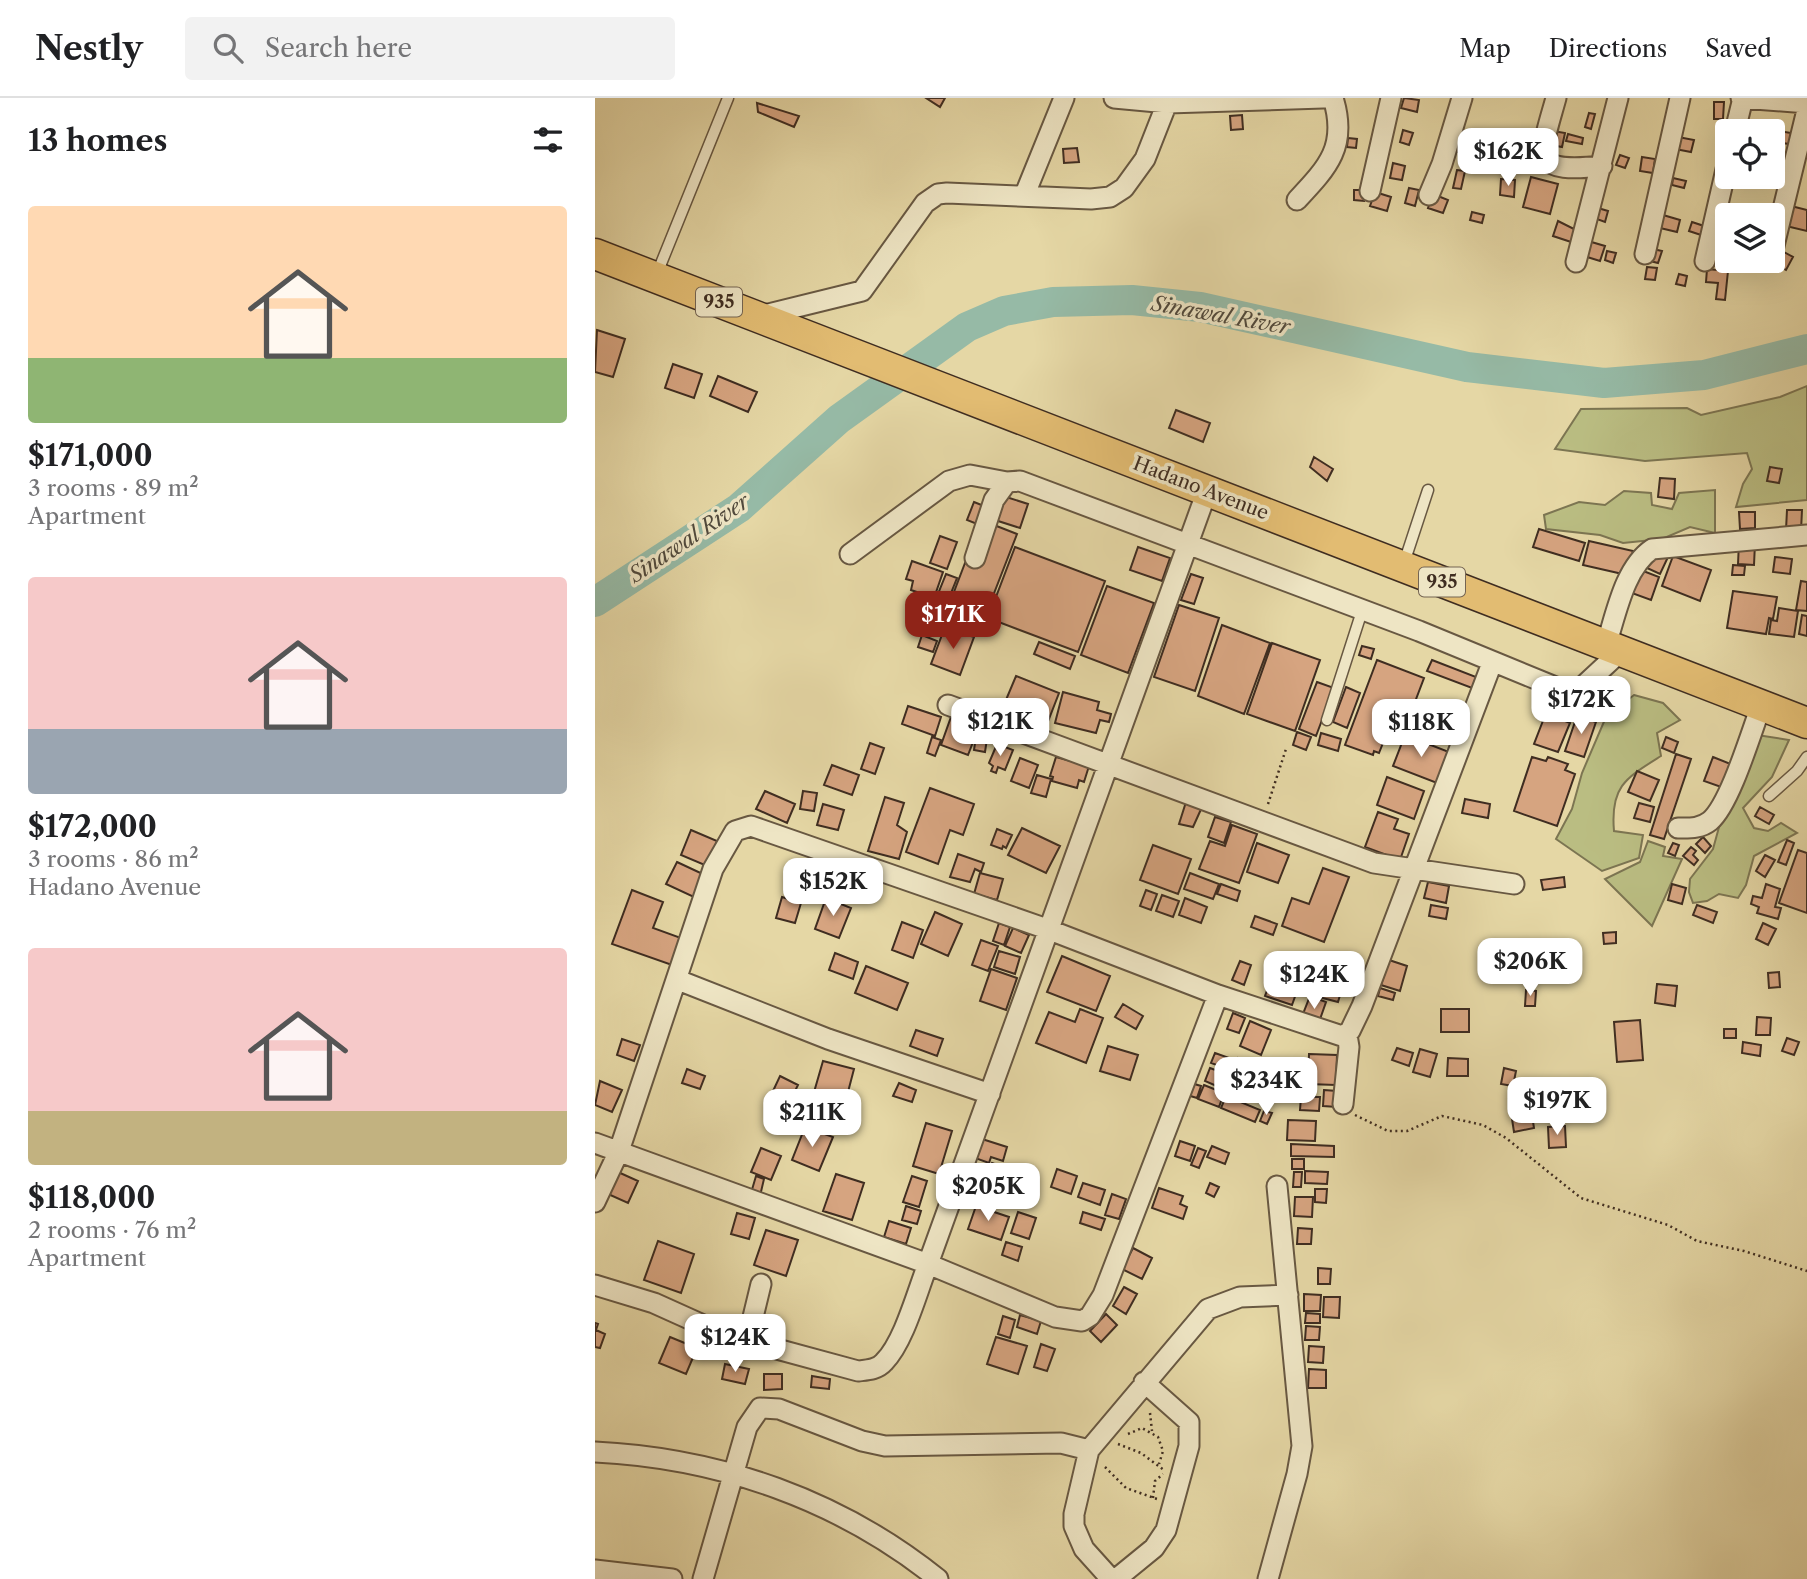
<!DOCTYPE html>
<html lang="en">
<head>
<meta charset="utf-8">
<style>
  body { margin:0; font-family:"Libre Caslon Text",serif; background:#f2f2f2; color:#202124; height:100vh; display:flex; flex-direction:column; font-size:26px; white-space:nowrap }
  * { box-sizing:border-box; margin:0 }
  p { font-size:23px; color:#757577 }
  .icon { flex:none; width:38px; height:38px; fill:none; stroke:currentColor; stroke-width:2; stroke-linecap:round; stroke-linejoin:round }
  .map { position:relative; flex:1; overflow:hidden }
  .details { display:flex; flex-direction:column; background:#fff; width:595px }
  .details>* { flex:none }
  .controls { position:absolute; left:1120px; top:21px; display:grid; gap:14px }
  .controls a { display:grid; place-items:center; width:70px; height:70px; border-radius:7px; background:#fff; box-shadow:0 7px 28px #0002; font-size:35px }
  .price { position:absolute; translate:-50% -60px; padding:0 16px; border-radius:14px; background:#fff; color:#222; font-size:23px; line-height:46px; filter:drop-shadow(0 2px 4px #0008) }
  .price::after { content:''; position:absolute; left:50%; top:42px; width:21px; height:16px; margin-left:-10px; background:inherit; clip-path:polygon(0 0,100% 0,50% 100%) }
  .price.on { background:#8f2418; color:#fff }
  ul { padding:0; list-style:none }
  li { display:grid; align-content:center; gap:14px; height:371px; padding:0 28px }
  li span { display:grid; place-items:center; height:217px; border-radius:7px; color:#555 }
  li>.icon { margin-inline-start:auto }
  span .icon { width:126px; height:126px; fill:#fffc; stroke-width:1 }
  li b { font-size:30px }
  h2 { display:flex; justify-content:space-between; align-items:center; height:84px; padding:0 28px; font-size:30px }
  header { display:flex; align-items:center; gap:42px; box-sizing:border-box; height:98px; padding:0 35px; background:#fff; border-bottom:2px solid #e0e0e0 }
  header strong { font-size:33px }
  nav { display:flex; gap:38px; margin-inline-start:auto; font-size:24px }
  .search { width:490px; height:63px; background:#f2f2f2; display:flex; align-items:center; gap:18px; box-sizing:border-box; padding:0 24px; border-radius:7px; color:#757577; font-size:26px }
  main { display:flex; flex:1; min-height:0 }
  .map>svg:first-child { display:block }
</style>
</head>
<body>
<header>
<strong>Nestly</strong>
<div class="search"><svg class="icon" aria-label="search" viewBox="0 0 24 24"><circle cx="10" cy="10" r="6"/><path d="M15 15l6 6"/></svg>Search here</div>
<nav><a>Map</a><a>Directions</a><a>Saved</a></nav>
</header>
<main>
<section class="details">
<h2>13 homes<svg class="icon" aria-label="filters" viewBox="0 0 24 24"><path d="M4 7h16M4 17h16"/><circle cx="9" cy="7" r="2"/><circle cx="15" cy="17" r="2"/></svg></h2>
<ul>
<li><span style="background:linear-gradient(#ffd9b3 70%,#8fb573 0)"><svg class="icon" aria-label="home" viewBox="0 0 24 24"><path d="M3 11l9-7 9 7M6 9v11h12V9"/></svg></span><div><b>$171,000</b><p>3 rooms · 89 m²</p><p>Apartment</p></div></li>
<li><span style="background:linear-gradient(#f6c9c9 70%,#9aa5b1 0)"><svg class="icon" aria-label="home" viewBox="0 0 24 24"><path d="M3 11l9-7 9 7M6 9v11h12V9"/></svg></span><div><b>$172,000</b><p>3 rooms · 86 m²</p><p>Hadano Avenue</p></div></li>
<li><span style="background:linear-gradient(#f6c9c9 75%,#c2b280 0)"><svg class="icon" aria-label="home" viewBox="0 0 24 24"><path d="M3 11l9-7 9 7M6 9v11h12V9"/></svg></span><div><b>$118,000</b><p>2 rooms · 76 m²</p><p>Apartment</p></div></li>
</ul>
</section>
<div class="map">
<svg width="1212" height="1481" viewBox="0 0 1212 1481">
  <rect width="100%" height="100%" fill="#e5d7a5"/>
  <filter id="stains"><feTurbulence type="fractalNoise" baseFrequency=".00286" numOctaves="4"/><feColorMatrix values="0 0 0 0 .2 0 0 0 0 .09 0 0 0 0 .02 0 0 0 .5 -.17"/></filter>
  <radialGradient id="worn" r=".72"><stop offset=".6" stop-color="#630" stop-opacity="0"/><stop offset="1" stop-color="#630" stop-opacity=".3"/></radialGradient>
  <path fill="#babd82" stroke="#7c7552" stroke-width="2" d="M1212,288V402L1141,409L1148,386L1157,371L1152,355L1050,363L960,351L986,311L1092,310L1106,317L1185,299Z
    M1120,392V435L1095,429L1067,441L1028,445L1005,437L951,431L949,417L984,404L1010,407L1029,393L1056,395L1057,407L1077,411L1084,395Z
    M1039,597L1068,605L1085,622L1062,635L1066,658C1031,680 1015,688 1019,733L1048,737L1044,760L1007,773L961,741L977,711L987,675L1011,619Z
    M1162,637L1194,642L1177,679L1148,710L1159,730L1173,733L1186,725L1202,735L1159,758L1151,787L1143,800L1124,796L1112,803L1098,805L1094,794L1095,781L1118,751L1129,711Z
    M1053,743L1070,749L1068,758L1087,761L1057,828L1010,781L1045,764Z"/>
  <g fill="none" stroke-linecap="round" stroke-linejoin="round">
    <path stroke="#96baa6" stroke-width="30" d="M0,504L144,410L244,321L372,229L409,213L458,204L537,202L605,209L872,269L1009,285L1109,277L1212,251"/>
  </g>
  <path fill="#d6a480" stroke="#3f2d21" stroke-width="2" d="M331,0H350L345,9Z
    M809,0L824,2L822,14L806,10Z
    M1119,4H1129L1128,21H1119Z
    M162,5L204,18L199,29L163,14Z
    M994,15L1000,16L996,31L990,29Z
    M647,17L648,31L636,32L635,18Z
    M808,32L818,35L814,47L805,44Z
    M958,33L970,35L967,49L956,47Z
    M1184,33L1196,35L1194,46L1182,44Z
    M973,36L988,40L987,46L971,43Z
    M1083,39L1099,42L1096,54L1080,51Z
    M753,40L762,41L761,50L752,49Z
    M873,41V54H861L860,42Z
    M892,42L899,44L896,56L889,54Z
    M923,48L934,51L931,61L920,58Z
    M482,50L484,64L469,65L468,51Z
    M1025,57L1034,60L1030,70L1021,67Z
    M1047,59L1060,61L1058,75L1045,73Z
    M798,65L810,68L807,82L795,80Z
    M862,72L870,73L866,91L858,90Z
    M936,79L963,86L955,116L928,109Z
    M1078,80L1091,83L1089,90L1077,87Z
    M906,81L920,82L919,99L905,97Z
    M814,90L824,92L820,108L810,105Z
    M759,92H769V103L759,102Z
    M780,94L796,99L792,113L775,108Z
    M838,96L853,102L848,115L833,110Z
    M1196,108L1212,112V133L1191,128Z
    M1003,110L1013,113L1010,124L999,120Z
    M877,114L889,117L887,125L875,122Z
    M1068,117L1085,122L1082,134L1065,130Z
    M963,123L983,133L979,145L958,138Z
    M1097,124L1109,128L1106,137L1094,133Z
    M993,143L1010,148L1005,163L989,158Z
    M1058,151L1067,153L1063,165L1055,163Z
    M1012,153L1021,155L1018,165L1010,162Z
    M1189,154L1198,159L1191,172L1182,167Z
    M1052,169L1062,170L1060,182L1050,181Z
    M1112,171L1133,173L1130,202L1121,201L1123,185L1111,184Z
    M1084,176L1092,178L1090,188L1081,186Z
    M2,232L30,241L18,279L0,274Z
    M78,266L107,276L99,300L70,290Z
    M123,278L162,294L153,314L115,298Z
    M581,312L615,325L608,344L574,330Z
    M719,359L738,371L732,383L715,369Z
    M1175,369L1187,371L1184,385L1172,383Z
    M1065,380L1080,381L1079,401L1063,399Z
    M408,398L433,406L425,430L400,422Z
    M379,404L394,410L387,428L372,422Z
    M1192,412H1207L1206,433L1191,432Z
    M1144,414H1160V430L1145,431Z
    M399,427L422,436L389,521L354,507L370,465L382,470Z
    M944,431L990,445L984,463L938,449Z
    M345,438L362,444L352,471L335,465Z
    M994,443L1038,453L1032,477L988,467Z
    M1144,444L1160,445L1159,467L1143,466Z
    M420,449L510,483L483,554L393,520Z
    M543,449L575,460L567,483L535,472Z
    M1059,454L1073,459L1065,476L1052,470Z
    M1078,458L1116,472L1105,503L1067,488Z
    M1180,459L1197,461L1195,476L1178,474Z
    M317,463L348,474L339,500L316,492L318,483L311,481Z
    M1138,467L1150,468L1149,477H1137Z
    M1043,471L1064,479L1056,502L1034,494Z
    M351,476L362,480L352,505L341,501Z
    M596,476L608,480L599,506L586,502Z
    M1206,483L1212,484V513L1201,512Z
    M512,488L559,505L533,575L486,557Z
    M1138,493L1182,499L1178,521L1174,520L1171,536L1132,530Z
    M584,507L624,520L600,593L559,579Z
    M1184,510L1203,513L1199,539L1174,536L1176,522L1182,523Z
    M1207,517L1212,518V538L1204,536Z
    M627,527L675,545L649,616L603,598Z
    M350,529L379,539L365,577L336,566Z
    M327,537L342,543L338,554L323,549Z
    M444,544L480,558L475,571L439,556Z
    M677,545L725,562L700,633L652,616Z
    M767,548L779,551L776,561L764,557Z
    M782,562L829,580L804,646L790,640L784,655L779,653L778,657L750,647Z
    M837,562L881,579L877,590L832,573Z
    M421,578L464,595L452,626L408,609Z
    M722,584L739,590L721,638L704,631Z
    M751,589L765,595L752,630L738,624Z
    M468,594L504,604L502,612L516,616L514,624L505,622L501,635L460,625Z
    M313,608L346,619L340,638L307,626Z
    M951,615L975,625L963,654L939,646Z
    M982,618L1001,624L989,659L970,653Z
    M356,619L377,626L372,641L378,644L373,657L346,647Z
    M382,632L393,634L390,654L379,652Z
    M702,634L716,639L711,652L698,647Z
    M726,635L746,641L743,653L723,647Z
    M810,637L854,654L842,685L798,668Z
    M337,639L346,642L340,658L332,655Z
    M1071,639L1083,644L1079,655L1067,650Z
    M275,645L289,650L280,676L266,671Z
    M402,646L418,652L410,672L403,669L401,675L396,673L398,668L394,665Z
    M1081,656L1096,661L1069,741L1055,737Z
    M461,659L494,668L489,684L484,682L482,690L457,683L458,679L455,678Z
    M937,659L951,663L953,659L973,666L970,672L980,676L962,728L919,713Z
    M1118,659L1138,667L1129,690L1109,683Z
    M425,660L443,667L434,690L416,683Z
    M237,667L264,677L257,697L229,687Z
    M1042,673L1064,682L1055,703L1033,694Z
    M442,677L456,681L451,699L436,695Z
    M792,679L829,693L819,721L782,707Z
    M335,690L379,706L368,737L355,732L343,766L311,754Z
    M170,693L200,706L192,725L161,711Z
    M208,693L222,695L219,713L205,711Z
    M290,699L309,705L302,727L312,734L304,761L273,753Z
    M870,701L895,706L893,720L867,715Z
    M591,704L607,709L598,729L584,726Z
    M1044,705L1059,709L1055,724L1039,720Z
    M228,706L249,712L243,732L222,727Z
    M1165,709L1179,717L1174,726L1160,718Z
    M783,714L803,721L799,731L814,736L805,762L770,749Z
    M620,719L636,724L629,745L613,739Z
    M637,727L662,736L644,785L604,771L615,743L630,748Z
    M427,730L465,748L451,775L413,757Z
    M402,731L417,737L411,750L408,748L407,751L396,747Z
    M96,732L122,743L112,768L86,757Z
    M1108,739L1116,748L1110,755L1101,746Z
    M1192,742L1199,745L1191,767L1183,764Z
    M662,745L694,757L683,785L652,774Z
    M1078,745L1084,747L1080,758L1073,755Z
    M558,747L596,761L583,796L545,782Z
    M1096,749L1101,753L1098,757L1103,762L1099,767L1088,758Z
    M1203,752L1212,755V815L1184,805Z
    M363,756L389,765L386,774L380,771L375,784L355,779Z
    M1170,757L1180,762L1170,779L1161,773Z
    M82,764L112,778L101,800L71,786Z
    M728,770L754,779L729,844L687,828L697,800L714,806Z
    M385,775L408,781L402,802L379,796Z
    M595,775L624,786L618,801L589,791Z
    M969,779L970,789L948,792L946,782Z
    M833,784L854,788L851,805L829,800Z
    M626,786L645,793L642,803L622,796Z
    M1077,786L1091,790L1087,806L1073,802Z
    M1171,786L1185,791L1180,809L1186,810L1183,821L1162,815L1164,809L1156,806L1158,798L1167,800Z
    M37,792L68,804L58,830L86,840L77,867L17,846Z
    M551,792L562,796L556,812L545,808Z
    M567,797L584,803L578,819L561,813Z
    M187,799L206,805L200,825L181,820Z
    M231,800L256,810L244,840L220,831Z
    M590,800L612,809L606,825L584,817Z
    M836,807L853,810L851,821L834,818Z
    M1102,807L1122,814L1118,825L1098,817Z
    M340,814L367,826L353,858L326,846Z
    M660,818L682,826L678,837L656,829Z
    M307,824L328,832L318,860L297,852Z
    M404,825L415,829L409,847L398,843Z
    M1168,825L1181,831L1173,847L1161,841Z
    M418,830L434,837L426,855L410,848Z
    M1021,834V845L1009,846L1008,835Z
    M386,842L403,848L393,873L377,867Z
    M404,853L425,859L420,876L399,869Z
    M240,855L263,864L258,881L234,872Z
    M467,858L515,878L501,913L452,894Z
    M794,862L812,868L805,893L786,887Z
    M645,863L656,867L649,887L637,882Z
    M682,866L708,876L697,907L670,898Z
    M271,868L313,885L302,912L260,895Z
    M723,869L763,879L760,890L748,887L743,904L716,897Z
    M396,871L422,880L411,912L385,903Z
    M1184,874L1185,889L1174,890L1173,875Z
    M1062,886L1082,888L1080,908L1060,905Z
    M785,890L800,895L798,902L783,898Z
    M931,892L941,893L940,908H930Z
    M715,898L731,904L723,927L706,921Z
    M528,906L548,918L541,931L520,919Z
    M485,911L508,920L491,965L441,945L454,914L480,924Z
    M846,911H874V934H846Z
    M638,915L650,920L644,935L632,931Z
    M1162,919L1176,920L1175,937H1161Z
    M1045,922L1048,962L1022,964L1019,924Z
    M655,923L676,932L666,957L645,948Z
    M1129,931H1141V940H1129Z
    M321,932L348,941L342,958L315,948Z
    M1192,940L1204,944L1199,957L1187,953Z
    M27,941L45,947L39,963L22,957Z
    M1148,944L1166,947L1165,958L1147,955Z
    M513,948L543,957L535,982L505,973Z
    M802,950L818,955L814,968L797,962Z
    M825,951L842,956L835,979L818,974Z
    M620,955L637,961L633,971L616,965Z
    M714,956L742,957L741,987L713,986Z
    M643,960L659,966L653,982L637,976Z
    M853,960L873,961V978H852Z
    M228,963L259,971L247,1017L215,1008Z
    M615,970L631,976L626,990L610,983Z
    M909,970L921,973L918,988L906,986Z
    M92,971L110,978L105,991L87,985Z
    M185,978L203,987L196,1001L178,993Z
    M635,978L645,982L640,995L630,991Z
    M5,983L27,992L17,1014L0,1007Z
    M304,985L321,992L317,1004L298,998Z
    M596,985L606,988L602,1000L592,997Z
    M609,987L629,995L624,1009L603,1001Z
    M729,992L742,993V1009L728,1008Z
    M631,998L665,1012L660,1024L626,1010Z
    M934,998L939,1030L919,1034L914,1001Z
    M706,999H725L724,1013L705,1012Z
    M669,1013L677,1015L672,1026L665,1023Z
    M693,1022L721,1023L720,1043L692,1042Z
    M331,1025L357,1033L344,1076L318,1068Z
    M970,1028L971,1049L954,1050L953,1029Z
    M210,1029L238,1039L224,1073L197,1062Z
    M387,1041L412,1049L408,1063L396,1059L394,1065L380,1060Z
    M585,1043L600,1048L595,1063L580,1058Z
    M696,1046L739,1048V1059L696,1058Z
    M617,1048L634,1055L630,1066L612,1059Z
    M166,1050L186,1058L176,1082L156,1074Z
    M603,1050L611,1053L604,1070L596,1067Z
    M697,1061H709V1071H697Z
    M397,1065L435,1080L426,1104L392,1091L395,1083L390,1081Z
    M462,1071L482,1078L476,1096L456,1089Z
    M710,1073L733,1074L732,1086L710,1085Z
    M23,1074L43,1083L33,1105L13,1096Z
    M699,1074H707L706,1089H698Z
    M241,1076L269,1085L257,1122L228,1113Z
    M161,1078L169,1081L165,1098L156,1095Z
    M317,1078L332,1083L324,1109L308,1104Z
    M488,1085L510,1092L505,1107L483,1099Z
    M615,1085L624,1089L619,1099L611,1095Z
    M564,1090L588,1098L585,1106L592,1109L588,1121L557,1110Z
    M720,1091H732L731,1105L720,1104Z
    M517,1096L531,1101L524,1121L510,1117Z
    M700,1099H718L717,1119L699,1118Z
    M311,1108L326,1113L322,1126L307,1122Z
    M381,1108L414,1119L406,1142L373,1131Z
    M423,1114L441,1120L434,1141L416,1135Z
    M488,1114L510,1121L506,1132L485,1125Z
    M142,1115L160,1120L154,1141L136,1136Z
    M294,1123L316,1130L311,1146L289,1139Z
    M703,1130L717,1131L716,1146H702Z
    M171,1132L203,1142L191,1178L159,1167Z
    M63,1143L99,1156L86,1195L49,1182Z
    M411,1144L427,1149L423,1163L407,1157Z
    M538,1150L557,1160L547,1181L527,1171Z
    M723,1170L736,1171L735,1186H723Z
    M529,1189L542,1196L531,1216L518,1208Z
    M709,1196L726,1197L725,1213H709Z
    M729,1199H745L744,1220L728,1219Z
    M711,1215L725,1216V1225H710Z
    M511,1216L522,1227L506,1244L495,1233Z
    M425,1217L446,1223L442,1236L422,1229Z
    M408,1218L420,1222L415,1240L403,1236Z
    M0,1225L3,1226L1,1232L10,1236L5,1250L0,1249Z
    M711,1228L725,1229L724,1242H710Z
    M75,1239L102,1250L91,1276L64,1265Z
    M401,1239L432,1248L423,1276L392,1266Z
    M446,1246L460,1251L452,1273L439,1269Z
    M714,1248L729,1249L728,1265L713,1264Z
    M130,1266L154,1271L150,1286L127,1281Z
    M714,1271L731,1272V1290H713Z
    M169,1276H187V1291L169,1292Z
    M217,1278L235,1281L234,1291L216,1289Z"/>
  <g fill="none" stroke-linecap="round" stroke-linejoin="round">
    <defs>
      <path id="lane" d="M61,178L133,0
        M809,465L833,392
        M732,622L767,513
        M1174,698L1202,673L1212,659"/>
      <path id="street" d="M519,0L573,5L728,0
        M961,0C945,58 933,76 1007,68
        M1146,0L1212,5
        M1140,33L1148,0
        M775,93L796,0
        M430,96L469,0
        M834,97L847,66L867,0
        M702,102C733,69 753,48 738,0
        M1178,152L1212,12
        M1050,156L1085,0
        M1110,163L1132,67
        M981,164L1023,0
        M165,218L267,193L330,105L343,96L352,95L496,101L515,99L529,90L550,61L574,0
        M255,456L354,383L375,377L412,384
        M380,460L399,402L412,384L425,383L824,533L970,593L984,592L1026,553
        M1011,547C1021,517 1029,470 1057,451L1212,437
        M353,607L779,765L919,786
        M1083,730C1094,730 1105,731 1115,723C1135,706 1156,635 1166,608
        M83,882L233,941L395,996
        M748,1006L754,949L752,937
        M0,1045L333,1166L460,1219L487,1223L495,1218L508,1197L623,897
        M0,1104L24,1053L118,771L140,733L156,728L452,831L623,897L747,938L755,933L767,908L897,565
        M0,1187L59,1205L130,1237L263,1273C272,1272 282,1272 289,1264C309,1244 322,1194 333,1166L612,393
        M152,1244L166,1186
        M0,1354C125,1360 245,1402 343,1481
        M0,1472L77,1481
        M108,1481L152,1329L165,1310L184,1311L267,1343L290,1348L466,1345L494,1352
        M516,1481L489,1451L479,1428V1416L494,1352L613,1211L645,1199L693,1197
        M521,1481L559,1450L571,1432L594,1348V1324L549,1284
        M673,1481L702,1376L707,1348L682,1088"/>
      <path id="primary" d="M0,156L1212,625"/>
    </defs>
    <use href="#lane" stroke="#685842" stroke-width="13"/>
    <use href="#street" stroke="#685842" stroke-width="23"/>
    <use href="#primary" stroke="#3f2d21" stroke-width="33"/>
    <path stroke="#3f2d21" stroke-width="2.5" stroke-dasharray="2 3.5" stroke-linecap="butt" d="M673,706L691,651
      M760,1017L793,1033H812L847,1018L888,1027L911,1040L986,1100L1073,1127L1102,1143L1149,1153L1212,1173
      M555,1315L557,1333
      M533,1336L547,1330L563,1339L568,1353L564,1366
      M523,1346L546,1355L569,1372
      M510,1369L531,1390L562,1401
      M558,1400L560,1383L568,1376"/>
    <use href="#lane" stroke="#eee5c4" stroke-width="10"/>
    <use href="#street" stroke="#eee5c4" stroke-width="19"/>
    <use href="#primary" stroke="#e2bc72" stroke-width="30"/>
  </g>
  <g text-anchor="middle" dominant-baseline="central" stroke-width="7" stroke-linejoin="round" paint-order="stroke">
    <g fill="#eee5c4" stroke="#746452" stroke-width="2">
      <rect x="101" y="189.5" width="46" height="29" rx="5"/>
      <rect x="824" y="469.5" width="46" height="29" rx="5"/>
    </g>
    <g font-size="18" font-weight="bold" fill="#3f2d21">
      <text x="124" y="204">935</text>
      <text x="847" y="484">935</text>
    </g>
    <g font-size="19" fill="#3f2d21" stroke="#eee5c4">
      <text transform="translate(606 390) rotate(21)">Hadano Avenue</text>
    </g>
    <g font-size="21" font-style="italic" fill="#50493c" stroke="#eee5c4">
      <text transform="translate(626 217) rotate(10)">Sinawal River</text>
      <text transform="translate(94 440) rotate(-34)">Sinawal River</text>
    </g>
  </g>
  <rect width="100%" height="100%" filter="url(#stains)"/>
  <rect width="100%" height="100%" fill="url(#worn)"/>
</svg>
<div class="controls">
<a><svg class="icon" aria-label="locate" viewBox="0 0 24 24"><circle cx="12" cy="12" r="6"/><path d="M12 2v4M12 18v4M2 12h4M18 12h4"/></svg></a>
<a><svg class="icon" aria-label="layers" viewBox="0 0 24 24"><path d="M12 4l9 5-9 5-9-5zM3 14l9 5 9-5"/></svg></a>
</div>
<b class="price" style="left:913px;top:90px">$162K</b>
<b class="price on" style="left:358px;top:553px">$171K</b>
<b class="price" style="left:986px;top:638px">$172K</b>
<b class="price" style="left:405px;top:660px">$121K</b>
<b class="price" style="left:826px;top:661px">$118K</b>
<b class="price" style="left:238px;top:820px">$152K</b>
<b class="price" style="left:935px;top:900px">$206K</b>
<b class="price" style="left:719px;top:913px">$124K</b>
<b class="price" style="left:671px;top:1019px">$234K</b>
<b class="price" style="left:962px;top:1039px">$197K</b>
<b class="price" style="left:217px;top:1051px">$211K</b>
<b class="price" style="left:393px;top:1125px">$205K</b>
<b class="price" style="left:140px;top:1276px">$124K</b>
</div>
</main>
</body>
</html>
